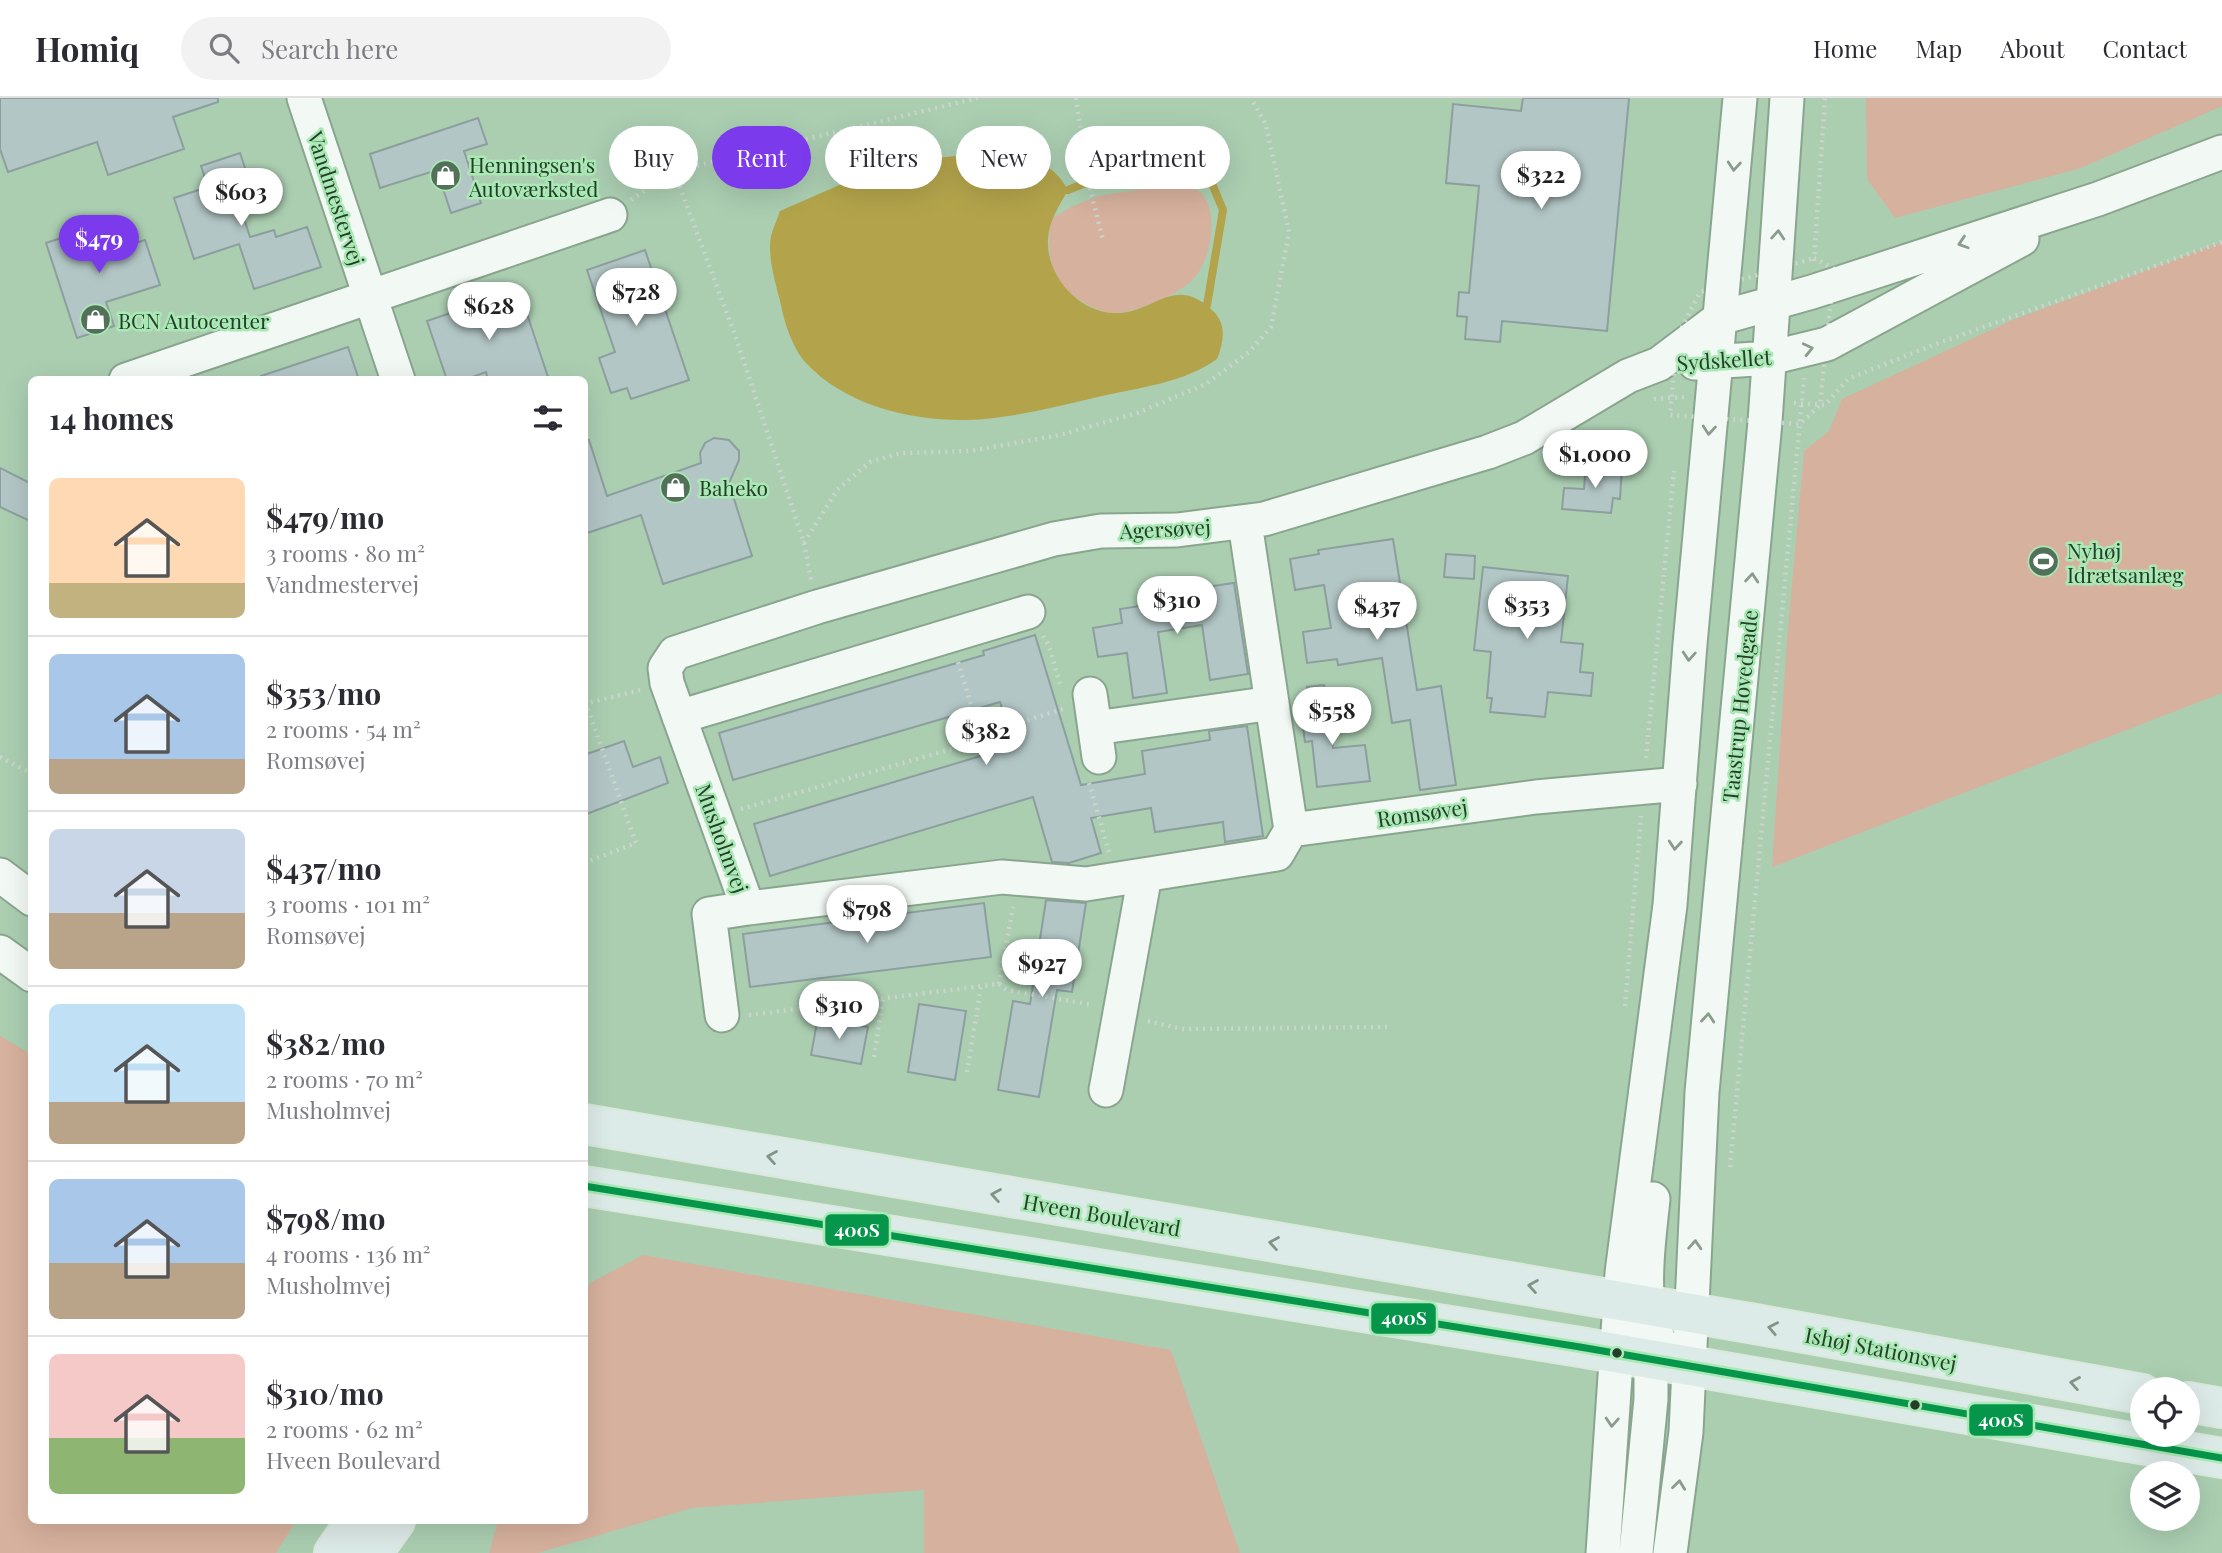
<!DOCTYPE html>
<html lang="en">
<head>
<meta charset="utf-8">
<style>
  body { margin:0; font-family:"Playfair Display",serif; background:#f2f2f3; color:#2b2b33; height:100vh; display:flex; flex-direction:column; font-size:26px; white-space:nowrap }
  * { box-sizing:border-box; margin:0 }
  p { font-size:23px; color:#7c7c81 }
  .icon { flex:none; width:38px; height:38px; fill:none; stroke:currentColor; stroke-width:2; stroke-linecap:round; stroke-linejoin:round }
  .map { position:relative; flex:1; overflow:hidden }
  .side { position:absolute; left:28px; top:278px; width:560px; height:1148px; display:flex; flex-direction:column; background:#fff; border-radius:10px; box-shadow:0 7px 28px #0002 }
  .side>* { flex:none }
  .top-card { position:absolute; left:609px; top:28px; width:665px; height:63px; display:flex; gap:14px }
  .fabs { position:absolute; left:2130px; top:1279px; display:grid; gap:14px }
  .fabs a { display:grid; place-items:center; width:70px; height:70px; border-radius:50%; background:#fff; box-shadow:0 7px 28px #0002; font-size:35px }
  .price { position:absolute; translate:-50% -60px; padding:0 16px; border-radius:24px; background:#fff; color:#222; font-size:23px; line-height:46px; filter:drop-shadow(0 2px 4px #0008) }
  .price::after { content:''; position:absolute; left:50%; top:42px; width:21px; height:16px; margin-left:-10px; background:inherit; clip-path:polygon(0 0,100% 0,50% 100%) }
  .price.current { background:#7c3aed; color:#fff }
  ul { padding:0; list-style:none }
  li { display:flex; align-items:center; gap:21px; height:175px; padding:0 21px }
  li+li { border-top:2px solid #e1e1e2 }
  li span { display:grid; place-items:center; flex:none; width:196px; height:140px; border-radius:10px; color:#555 }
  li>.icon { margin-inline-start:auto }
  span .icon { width:84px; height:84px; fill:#fffc; stroke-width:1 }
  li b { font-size:30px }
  h2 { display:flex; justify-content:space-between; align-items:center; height:84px; padding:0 21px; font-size:30px }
  .chip { padding:0 24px; border-radius:32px; background:#fff; box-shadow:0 7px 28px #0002; font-size:24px; line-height:63px }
  .chip.current { background:#7c3aed; color:#fff }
  header { display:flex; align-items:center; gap:42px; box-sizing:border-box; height:98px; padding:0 35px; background:#fff; border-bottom:2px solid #e1e1e2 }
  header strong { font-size:33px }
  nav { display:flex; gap:38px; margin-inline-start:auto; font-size:24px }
  .search { width:490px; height:63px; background:#f2f2f3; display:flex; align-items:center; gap:18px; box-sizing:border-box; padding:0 24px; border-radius:38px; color:#7c7c81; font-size:26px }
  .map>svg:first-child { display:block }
</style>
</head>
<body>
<header>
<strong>Homiq</strong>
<div class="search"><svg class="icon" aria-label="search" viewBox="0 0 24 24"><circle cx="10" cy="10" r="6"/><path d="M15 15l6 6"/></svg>Search here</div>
<nav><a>Home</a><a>Map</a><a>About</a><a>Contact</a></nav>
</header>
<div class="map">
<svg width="2222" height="1455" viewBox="0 0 2222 1455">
  <rect width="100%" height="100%" fill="#abceb1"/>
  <path fill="#d6b19d" d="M1866,0H2222V8L2081,70L1895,120L1867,81Z
    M1180,85C1186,88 1195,90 1200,94C1220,113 1211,160 1195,179C1181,196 1136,215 1113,215C1097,214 1082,204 1070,195C1048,176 1047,148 1051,121L1071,109L1098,98Z
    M2222,144V595L1772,769L1787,542L1804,353L1829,333L1842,301L2010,223Z
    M0,938L31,956L32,1423H296L276,1455H0Z
    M643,1157L1171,1252L1240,1455H924V1392L692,1410L538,1455H489L498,1423H584L585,1198L590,1185Z"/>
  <path fill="#b3a44b" d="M990,55C1024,59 1050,59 1068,92C1059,108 1049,123 1048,141C1046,177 1077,213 1113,215C1154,217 1173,175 1212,212C1227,225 1224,244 1217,261C1186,284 1139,290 1102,298C1058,308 1011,321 966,322C910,323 845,307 806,265C793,251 784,224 781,207C776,186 767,159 771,138C773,130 777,122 780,113L860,78L924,61Z"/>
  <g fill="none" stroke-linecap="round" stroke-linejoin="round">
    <path stroke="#b3a44b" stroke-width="8" d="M1068,92L1118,72L1163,61L1203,64L1223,112L1207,207"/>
  </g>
  <path fill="#b2c6c5" stroke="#8c9f9e" stroke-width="2" d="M0,0H218V4L173,19L184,51L108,77L97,44L8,74L0,51Z
    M1523,0H1629L1607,233L1502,223L1500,244L1465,241L1467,219L1457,218L1459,194L1469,195L1479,88L1446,85L1453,6L1521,13Z
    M478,20L487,46L464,53L481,105L451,115L437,72L380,90L370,56Z
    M240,55L249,82L233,87L250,139L274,132L276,139L307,129L321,169L254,191L239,146L194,161L174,100L208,89L201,68Z
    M110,124L119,150L145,142L160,187L106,204L114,228L77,240L46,145Z
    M645,152L689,282L631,301L627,290L611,295L599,260L615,254L587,172Z
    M519,192L549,282H488L486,274L464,282H447L427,223Z
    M348,249L359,282H261V278Z
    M714,340L729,342L739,353V362L729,385L752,458L663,486L641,417L584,436V343L589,342L607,398L701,365L700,355L705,345Z
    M1586,365L1622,368L1620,401L1613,400L1611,415L1562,411L1564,390L1584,391Z
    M0,370L32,386V424L0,409Z
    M1393,441L1417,592L1441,588L1456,687L1420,692L1410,622L1392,625L1382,560L1338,567L1337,561L1307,565L1303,534L1331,530L1324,487L1295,492L1290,461L1319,456L1318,452Z
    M1446,456L1475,458L1474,481L1444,479Z
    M1483,469L1568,478L1561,544L1583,546L1580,574L1593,575L1591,598L1548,594L1545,619L1490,614L1492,600H1487L1491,554L1474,552Z
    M1234,485L1248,576L1210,582L1202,527L1158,534L1167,595L1133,600L1127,555L1098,559L1093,530L1122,525L1120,511L1180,502L1179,493Z
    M1035,537L1081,687L1145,676L1142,653L1210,642L1209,633L1247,628L1263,738L1225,744L1223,724L1155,734L1151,710L1091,720L1101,755L1069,765L1052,764L1033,699L770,778L754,726L1014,648L1000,604L733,682L719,635L984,557L983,553Z
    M1324,587L1333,650L1365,647L1370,683L1317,689L1312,643L1305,644L1302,622L1310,621L1307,589Z
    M624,643L633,669L660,659L668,685L584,717V657Z
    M1046,802L1086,805L1072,894L1057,892L1039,999L998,992L1013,903L1030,906Z
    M984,805L991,859L750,889L743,836Z
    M919,906L966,913L955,982L908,974Z
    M818,919L868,929L861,966L811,957Z"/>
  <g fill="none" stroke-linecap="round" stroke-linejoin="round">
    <defs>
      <path id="minor" d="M304,0L398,282
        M1695,265L1770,260L1827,246L2022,141
        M126,282L610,117
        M1245,425L1291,732L1536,699L1680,686
        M1090,596L1099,659
        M679,619L1028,514
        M1095,630L1272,605
        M1291,732L1277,756L1086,786L1002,779L748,810L667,585L665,570L675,555L817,509L1054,441L1101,433L1177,432L1264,421L1488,354L1524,340L1628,278L1659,266L1720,220L1812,194L2098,101L2222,54
        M0,777L32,801
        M0,854L32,877
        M722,917L709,816L748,810
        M1106,992L1145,777
        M1653,1101C1649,1144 1634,1224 1670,1256C1675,1261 1683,1264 1689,1268
        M1603,1455L1622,1175L1670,807L1690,546L1740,0
        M1636,1455L1651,1301V1261L1644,1235
        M1670,1455L1686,1334L1702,994L1765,324L1787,0"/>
      <path id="major" d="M584,1026L1755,1226L2142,1296
        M584,1088L1580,1249L2222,1360
        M2188,1304L2222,1310
        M334,1455L356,1423
        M372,1455L395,1423"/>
    </defs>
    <use href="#minor" stroke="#89a58e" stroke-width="37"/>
    <use href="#major" stroke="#d9e9dc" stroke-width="42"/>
    <path stroke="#cad5cc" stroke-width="4.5" stroke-dasharray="2 5" stroke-linecap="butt" d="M978,0L674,73L736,240L804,445L837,392L870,364L901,355L970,353L1060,337L1137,315L1206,286L1249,254L1271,229L1289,134L1266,27L1251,0
      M1076,0L1088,83L1103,142
      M631,102L674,73
      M1814,160L1834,171L1820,307L1800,326L1670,317L1677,239L1700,194Z
      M1814,163L1825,0
      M1654,301L1684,299
      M1794,305L1825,307L1848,281L1933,247L2222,144
      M804,445L811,482
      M1043,538L1049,548L1061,589
      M958,564L980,637L1066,610
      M584,606L640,592
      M0,659L32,676
      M1646,660L1674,373
      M1089,685L1109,754
      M741,711L973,645L980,637
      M584,765L636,745L586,606
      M999,886L1007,892L1093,907
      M1625,908L1641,718
      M749,917L999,886L1013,809
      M1148,923L1182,931L1387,929
      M874,959L883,900
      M967,974L981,888
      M1730,1069L1804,280"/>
    <use href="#minor" stroke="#f2f8f3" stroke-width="33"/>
    <use href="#major" stroke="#ddebe8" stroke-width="38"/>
    <defs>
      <path id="bus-1" d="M584,1088L1580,1249L2222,1360"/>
    </defs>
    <use href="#bus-1" stroke="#aae9b5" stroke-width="12"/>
    <use href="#bus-1" stroke="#05964b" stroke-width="7"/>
  </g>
  <defs><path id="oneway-chevron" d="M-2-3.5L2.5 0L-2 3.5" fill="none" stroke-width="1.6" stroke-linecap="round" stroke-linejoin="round" transform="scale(1.75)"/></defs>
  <g stroke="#8b9b8e">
    <use href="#oneway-chevron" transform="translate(1734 68) rotate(95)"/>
    <use href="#oneway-chevron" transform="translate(1778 137) rotate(-86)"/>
    <use href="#oneway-chevron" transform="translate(1963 145) rotate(162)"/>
    <use href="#oneway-chevron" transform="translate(1808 251) rotate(-13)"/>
    <use href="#oneway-chevron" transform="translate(1709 332) rotate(95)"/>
    <use href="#oneway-chevron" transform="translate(1752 480) rotate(-85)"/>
    <use href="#oneway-chevron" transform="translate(1689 558) rotate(94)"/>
    <use href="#oneway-chevron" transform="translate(1675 747) rotate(95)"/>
    <use href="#oneway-chevron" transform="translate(1708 920) rotate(-85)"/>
    <use href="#oneway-chevron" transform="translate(1695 1147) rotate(-87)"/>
    <use href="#oneway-chevron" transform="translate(1612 1324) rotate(94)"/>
    <use href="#oneway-chevron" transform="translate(1679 1387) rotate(-83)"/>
  </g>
  <g stroke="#809488">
    <use href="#oneway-chevron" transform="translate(772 1059) rotate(-170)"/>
    <use href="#oneway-chevron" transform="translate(996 1097) rotate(-170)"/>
    <use href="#oneway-chevron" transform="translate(1274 1145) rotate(-170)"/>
    <use href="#oneway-chevron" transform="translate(1533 1188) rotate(-171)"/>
    <use href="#oneway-chevron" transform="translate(1773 1230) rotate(-169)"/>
    <use href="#oneway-chevron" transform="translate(2075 1285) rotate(-170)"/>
  </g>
  <defs>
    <symbol id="shop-disc" viewBox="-11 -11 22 22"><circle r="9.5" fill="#537059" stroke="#aae9b5"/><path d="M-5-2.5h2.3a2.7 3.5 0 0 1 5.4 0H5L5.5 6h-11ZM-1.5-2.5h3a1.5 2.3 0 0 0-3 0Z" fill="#fff"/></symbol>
    <symbol id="stadium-disc" viewBox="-11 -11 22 22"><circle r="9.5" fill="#537059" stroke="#aae9b5"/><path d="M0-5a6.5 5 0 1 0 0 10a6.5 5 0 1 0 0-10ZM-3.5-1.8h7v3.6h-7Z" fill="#fff"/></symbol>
  </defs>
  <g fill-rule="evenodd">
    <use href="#shop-disc" x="428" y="60" width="35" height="35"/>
    <use href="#shop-disc" x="78" y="204" width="35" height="35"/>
    <use href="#shop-disc" x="658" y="372" width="35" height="35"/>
    <use href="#stadium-disc" x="2026" y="446" width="35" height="35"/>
  </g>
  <g fill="#243e29" stroke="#aae9b5" stroke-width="2.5">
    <circle cx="1617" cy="1255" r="6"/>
    <circle cx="1915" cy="1307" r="6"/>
  </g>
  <g text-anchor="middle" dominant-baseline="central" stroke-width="5" stroke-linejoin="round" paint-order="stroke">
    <g font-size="21" fill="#243e29" stroke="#aae9b5" text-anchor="start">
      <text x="469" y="66">Henningsen's<tspan x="469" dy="24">Autoværksted</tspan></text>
      <text x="118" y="222">BCN Autocenter</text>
      <text x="699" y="389">Baheko</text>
      <text x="2067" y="452">Nyhøj<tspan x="2067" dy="24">Idrætsanlæg</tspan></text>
    </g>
    <g font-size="21" fill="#243e29" stroke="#aae9b5">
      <text transform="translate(337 100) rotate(72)">Vandmestervej</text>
      <text transform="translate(1724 261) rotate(-4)">Sydskellet</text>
      <text transform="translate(1165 430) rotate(-3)">Agersøvej</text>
      <text transform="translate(1739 608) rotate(-84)">Taastrup Hovedgade</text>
      <text transform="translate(1422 714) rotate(-8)">Romsøvej</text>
      <text transform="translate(723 740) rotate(70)">Musholmvej</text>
      <text transform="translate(1102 1116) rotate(10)">Hveen Boulevard</text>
      <text transform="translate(1881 1250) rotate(11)">Ishøj Stationsvej</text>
    </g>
  </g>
  <g stroke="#aae9b5" stroke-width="2.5">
    <rect x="824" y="1115" width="66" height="34" rx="7" fill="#05964b"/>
    <rect x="1370" y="1204" width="67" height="33" rx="7" fill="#05964b"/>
    <rect x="1968" y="1305" width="66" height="34" rx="7" fill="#05964b"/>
  </g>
  <g font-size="19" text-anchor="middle" font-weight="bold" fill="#fff">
    <text x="857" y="1139">400S</text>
    <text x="1404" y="1227">400S</text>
    <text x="2001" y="1329">400S</text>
  </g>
</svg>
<div class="fabs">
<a><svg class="icon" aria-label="locate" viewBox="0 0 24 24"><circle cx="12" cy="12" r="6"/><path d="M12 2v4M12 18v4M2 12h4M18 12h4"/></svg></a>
<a><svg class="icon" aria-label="layers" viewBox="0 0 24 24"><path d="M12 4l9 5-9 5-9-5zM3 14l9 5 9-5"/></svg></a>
</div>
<b class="price" style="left:1541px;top:113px">$322</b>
<b class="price" style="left:241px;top:130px">$603</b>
<b class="price current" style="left:99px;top:177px">$479</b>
<b class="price" style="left:636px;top:230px">$728</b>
<b class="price" style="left:489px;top:244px">$628</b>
<b class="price" style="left:1595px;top:392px">$1,000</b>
<b class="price" style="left:1177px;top:538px">$310</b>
<b class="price" style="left:1527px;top:543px">$353</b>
<b class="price" style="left:1377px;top:544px">$437</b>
<b class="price" style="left:1332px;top:649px">$558</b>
<b class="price" style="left:986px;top:669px">$382</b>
<b class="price" style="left:867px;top:847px">$798</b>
<b class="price" style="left:1042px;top:901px">$927</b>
<b class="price" style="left:839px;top:943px">$310</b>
<div class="top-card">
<a class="chip">Buy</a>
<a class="chip current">Rent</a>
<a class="chip">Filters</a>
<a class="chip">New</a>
<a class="chip">Apartment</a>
</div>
<section class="side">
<h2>14 homes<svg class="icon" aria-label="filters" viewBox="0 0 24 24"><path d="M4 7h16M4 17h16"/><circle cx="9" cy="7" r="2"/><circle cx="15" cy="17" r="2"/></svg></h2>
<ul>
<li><span style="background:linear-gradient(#ffd9b3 75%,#c2b280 0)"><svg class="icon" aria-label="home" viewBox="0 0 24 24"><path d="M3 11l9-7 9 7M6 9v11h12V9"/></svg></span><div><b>$479/mo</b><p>3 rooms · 80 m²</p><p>Vandmestervej</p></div></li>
<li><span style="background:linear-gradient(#a9c7e8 75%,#b9a48a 0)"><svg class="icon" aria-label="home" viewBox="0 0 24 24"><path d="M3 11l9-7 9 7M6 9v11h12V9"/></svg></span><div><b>$353/mo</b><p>2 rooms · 54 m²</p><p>Romsøvej</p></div></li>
<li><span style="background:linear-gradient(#c9d6e8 60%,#b9a48a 0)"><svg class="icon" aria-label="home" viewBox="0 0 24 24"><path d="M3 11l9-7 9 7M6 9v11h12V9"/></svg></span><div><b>$437/mo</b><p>3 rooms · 101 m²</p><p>Romsøvej</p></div></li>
<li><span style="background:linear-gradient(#bfe0f5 70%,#b9a48a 0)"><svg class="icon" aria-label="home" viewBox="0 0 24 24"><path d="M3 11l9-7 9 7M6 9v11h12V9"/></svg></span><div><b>$382/mo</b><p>2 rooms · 70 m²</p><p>Musholmvej</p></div></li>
<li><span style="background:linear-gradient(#a9c7e8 60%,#b9a48a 0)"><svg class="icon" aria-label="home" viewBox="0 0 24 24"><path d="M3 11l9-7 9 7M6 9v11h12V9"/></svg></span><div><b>$798/mo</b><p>4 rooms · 136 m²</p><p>Musholmvej</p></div></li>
<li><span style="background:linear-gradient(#f6c9c9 60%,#8fb573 0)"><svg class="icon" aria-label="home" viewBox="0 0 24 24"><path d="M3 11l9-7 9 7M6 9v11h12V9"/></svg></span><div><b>$310/mo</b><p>2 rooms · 62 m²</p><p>Hveen Boulevard</p></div></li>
</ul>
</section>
</div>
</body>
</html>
